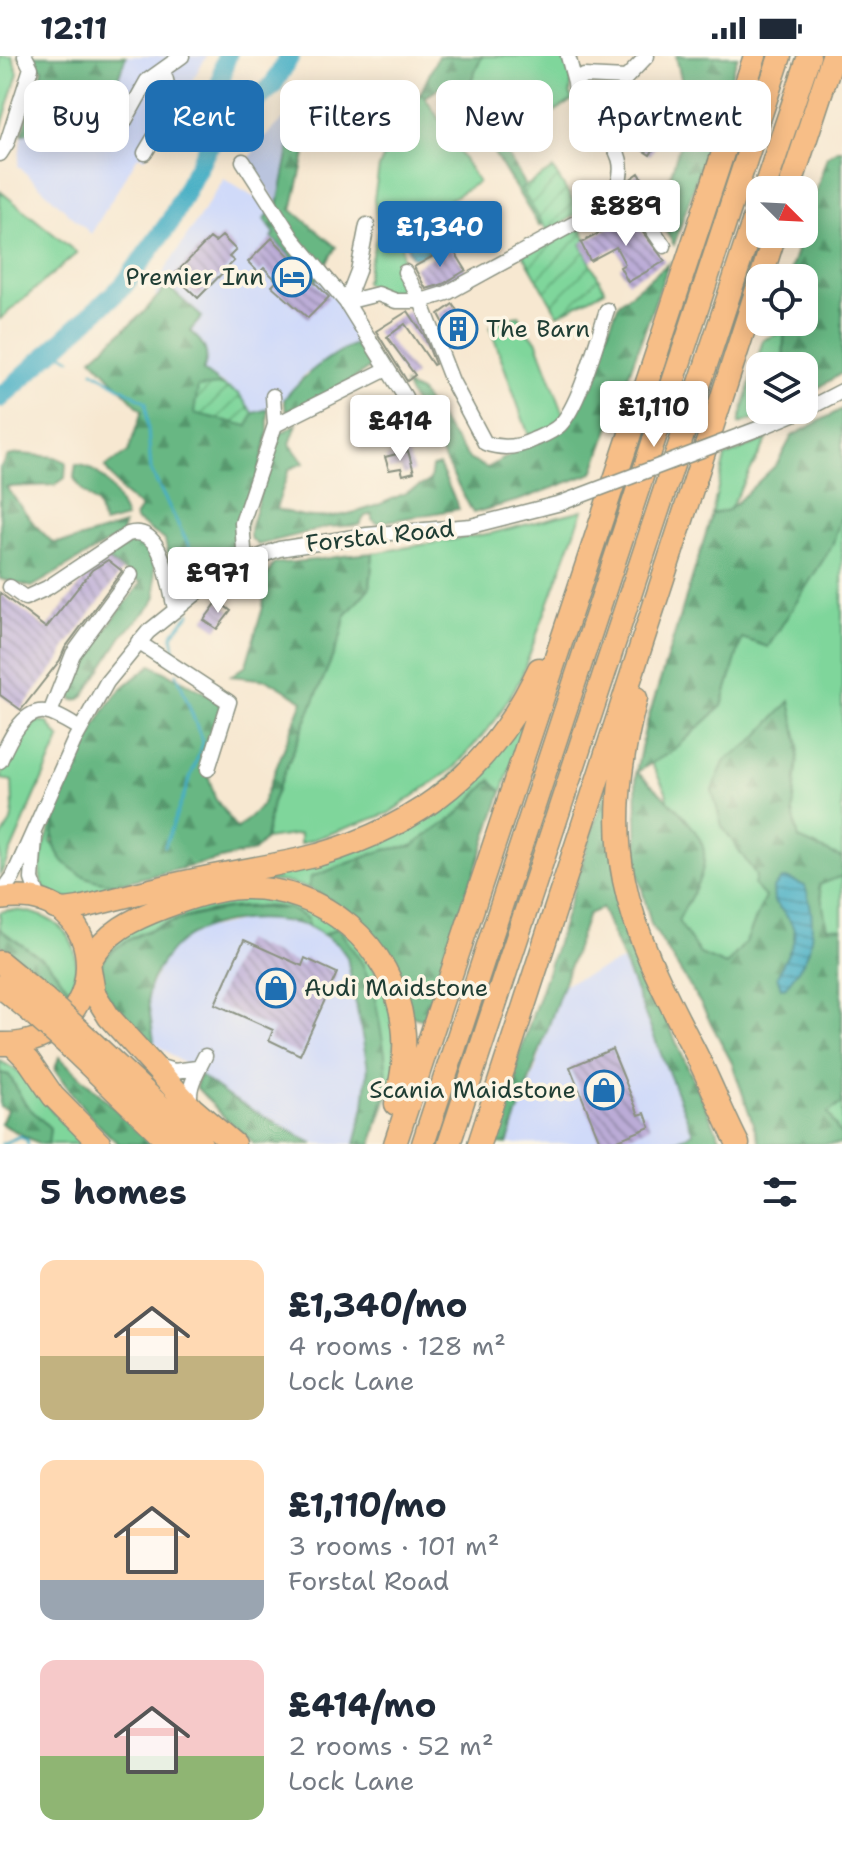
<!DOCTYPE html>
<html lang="en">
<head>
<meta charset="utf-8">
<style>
  body { margin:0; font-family:"Shantell Sans",sans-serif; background:#f2f2f3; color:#1f2937; height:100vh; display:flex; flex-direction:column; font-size:30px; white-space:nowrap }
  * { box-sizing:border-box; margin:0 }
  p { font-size:26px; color:#747a83 }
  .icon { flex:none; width:44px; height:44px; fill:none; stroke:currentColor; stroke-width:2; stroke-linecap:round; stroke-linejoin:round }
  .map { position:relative; height:1088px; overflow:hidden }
  .details { display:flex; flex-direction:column; background:#fff; flex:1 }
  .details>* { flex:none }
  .guide { position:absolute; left:24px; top:24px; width:794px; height:72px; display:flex; gap:16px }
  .needle { width:52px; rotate:114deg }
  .tools { position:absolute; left:746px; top:120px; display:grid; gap:16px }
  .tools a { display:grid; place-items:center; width:72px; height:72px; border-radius:16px; background:#fff; box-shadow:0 4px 20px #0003; font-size:40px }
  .price { position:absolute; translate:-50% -68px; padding:0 18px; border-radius:8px; background:#fff; color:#222; font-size:26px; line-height:52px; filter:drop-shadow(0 2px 4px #0008) }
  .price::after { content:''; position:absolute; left:50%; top:48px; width:24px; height:18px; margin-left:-12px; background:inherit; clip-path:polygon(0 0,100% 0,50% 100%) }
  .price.selected { background:#1f6fb2; color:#fff }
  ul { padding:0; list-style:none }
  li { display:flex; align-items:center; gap:24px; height:200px; padding:0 40px }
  li span { display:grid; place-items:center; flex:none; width:224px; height:160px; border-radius:16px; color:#555 }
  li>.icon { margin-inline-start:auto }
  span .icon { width:96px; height:96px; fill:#fffc; stroke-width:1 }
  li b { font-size:34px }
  h2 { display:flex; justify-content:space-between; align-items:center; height:96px; padding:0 40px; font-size:34px }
  .chip { padding:0 28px; border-radius:16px; background:#fff; box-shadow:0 4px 20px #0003; font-size:28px; line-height:72px }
  .chip.selected { background:#1f6fb2; color:#fff }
  .status { display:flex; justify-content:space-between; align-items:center; height:56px; padding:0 40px; background:#fff; direction:ltr }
  .status svg { height:22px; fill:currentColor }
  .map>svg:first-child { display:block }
</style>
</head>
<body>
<div class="status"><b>12:11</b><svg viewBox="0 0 49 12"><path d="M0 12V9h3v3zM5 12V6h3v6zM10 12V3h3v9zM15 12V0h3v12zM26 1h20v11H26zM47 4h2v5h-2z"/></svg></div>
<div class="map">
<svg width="842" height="1088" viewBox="0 0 842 1088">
  <defs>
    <pattern id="forest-firs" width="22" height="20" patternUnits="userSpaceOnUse" patternTransform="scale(2)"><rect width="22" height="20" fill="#67b783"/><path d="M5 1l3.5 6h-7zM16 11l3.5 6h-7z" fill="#54966c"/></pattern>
    <pattern id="garden-furrows" width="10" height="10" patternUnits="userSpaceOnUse" patternTransform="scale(2)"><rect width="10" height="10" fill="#7fd69b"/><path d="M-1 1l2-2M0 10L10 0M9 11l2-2" fill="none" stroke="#67af7f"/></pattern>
    <pattern id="water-rules" width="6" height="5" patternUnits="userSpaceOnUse" patternTransform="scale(2)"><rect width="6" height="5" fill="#46afc5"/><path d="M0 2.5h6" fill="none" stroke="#3a90a1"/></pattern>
    <pattern id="building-back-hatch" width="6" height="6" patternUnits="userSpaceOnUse" patternTransform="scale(2)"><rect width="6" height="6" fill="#bbacd7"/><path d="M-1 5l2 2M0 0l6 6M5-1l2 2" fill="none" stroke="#978daf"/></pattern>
  </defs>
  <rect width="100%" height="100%" fill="#fcf5e5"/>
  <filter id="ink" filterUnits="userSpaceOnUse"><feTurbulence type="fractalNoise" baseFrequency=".0125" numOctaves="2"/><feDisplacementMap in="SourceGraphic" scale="16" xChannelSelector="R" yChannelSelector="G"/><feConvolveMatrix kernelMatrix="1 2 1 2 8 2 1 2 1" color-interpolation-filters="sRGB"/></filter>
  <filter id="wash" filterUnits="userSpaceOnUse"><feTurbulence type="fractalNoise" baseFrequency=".006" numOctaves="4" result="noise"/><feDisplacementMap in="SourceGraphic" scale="32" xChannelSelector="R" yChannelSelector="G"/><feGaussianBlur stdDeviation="1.8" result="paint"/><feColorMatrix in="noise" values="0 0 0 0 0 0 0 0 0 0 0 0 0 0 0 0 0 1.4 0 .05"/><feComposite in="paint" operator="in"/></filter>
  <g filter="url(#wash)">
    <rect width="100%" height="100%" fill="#f7e8d1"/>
    <path fill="#d0daf9" d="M126,0H207L145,102L138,100L91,178L18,110L22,79L108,49Z
      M224,123L268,150L366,283L305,318L284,343L268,353L253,357L239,338L203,315L204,288L155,243L158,225Z
      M251,863L272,864L308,870L339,890L347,901L368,1011L364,1050L355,1088H314L277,1069L229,1041L154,986L148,936L166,898L184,883L204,873Z
      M622,905L694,1078L667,1088H507L536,1012L562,929Z"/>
    <path fill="#bac4de" d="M316,42L311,73L294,69L278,149L248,105L258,88L300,47Z"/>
    <path fill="#7fd69b" stroke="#4f8a68" stroke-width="2" d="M0,0H12L18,17L0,76Z
      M482,0H565L572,25L570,37L572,44L500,92L467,34Z
      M420,38L425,41L478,126L415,165L401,178L404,240H389L365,227L378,175L374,143L379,111L400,66L406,67Z
      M0,135L77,197L0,263Z
      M519,259L526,274L536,284L564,359L555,371L529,380L490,271Z
      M784,275L783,310H760V354H781L739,368L763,284Z
      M768,382L729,454L712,458L725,401Z
      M583,454L520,624L495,665L454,712L389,757L300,788V778L265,783L272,746L341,580L345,560L370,531L373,497L493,477Z
      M842,457V1088L662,858L670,759L666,735L651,707L674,694L722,650L742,581L768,591Z
      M535,638L502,736L491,724L457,759L412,790L384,794L312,821L308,832L284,826L235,822L391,780Z
      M38,665L47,666L60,683L0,820V784L11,766L13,754L12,725L1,723L6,700L26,671L29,673Z
      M57,756L51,786C75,814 78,824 117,828C102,833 84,842 69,842C19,843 47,780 57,756Z
      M229,839L290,843L356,883L391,942L396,1015L378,1068L387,1028L338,872L324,879L308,870V863C301,859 293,853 286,852C238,843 142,865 108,899C101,906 100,914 98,922V907L132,870Z
      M8,854C39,854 78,870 76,909C76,917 73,926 71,935L51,930L27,908L0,888V856Z
      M0,1005L20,1016L61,1066L85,1088H48L50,1072L25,1048L9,1019L0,1017Z"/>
    <path fill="url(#forest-firs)" stroke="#437a5c" stroke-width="2" d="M17,0H126L108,49L22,79L43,13Z
      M438,0H482L467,34L518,116L543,168L539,170L450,26L425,41L420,38Z
      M676,0H738L674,189L658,162L689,57Z
      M294,69L311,73L292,154L336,191L316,225L272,182L275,178L264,163L278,149Z
      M837,94H842V317L804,341V310H783L785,266H804V222H789L790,216L827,101Z
      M669,207L593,417L520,444L473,457L405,329L420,336L470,404L487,412L530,388L578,352L619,247Z
      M167,230L202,261L190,275C204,287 211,297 203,315L222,329L198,331L194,357L248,370L253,357L268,353V377L241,490L214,503L185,523L173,520L165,484L136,464L135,461L141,452L122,436L105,411L128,396L142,355L92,302L143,257Z
      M366,283L377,305C353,328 319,338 291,356L286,354L284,343C309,313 329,299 366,283Z
      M842,353V457L832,490L768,591L742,582L722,650L674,694L637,716C656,733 701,770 704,796C707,819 687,846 678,865L700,898L726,909L746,886L765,841L754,829L756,819L722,770L712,734L725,704L751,687L790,645L799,690L793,756L799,783L842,802V820L819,829L827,871L842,872V1047L828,1057L842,1081V1088H760L732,1007L702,950L651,868L638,817L636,716L645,673L712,458L729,454L777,408L792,380Z
      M297,368L290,388L304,407L289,413L276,453C288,456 302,461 314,461C355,463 394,443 430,425L432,411L439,409L459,453L377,467L372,463V458L365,460L359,469L328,471L258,489L250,482V473L277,379Z
      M20,398L55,401L66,406L65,422L55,429L6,431L35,469L53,487L72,485L124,469L122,478L32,531L0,523V412L8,400Z
      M76,408C103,412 117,438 126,462L104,468L97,448L84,437L74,422Z
      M135,484L143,485L153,497L156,540L152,549L122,580L85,638L80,643L73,644L71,640L72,633L67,631L81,596L86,599L141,527L107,503Z
      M373,497L370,531L345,560L341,580L272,746L265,783L254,795L117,828C99,826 85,823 71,812C36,787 62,744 76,712C87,688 97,663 114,641C123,629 139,619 151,609L202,635L224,651L206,712L215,742L237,773L261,750L303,645L268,624L231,620L246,609L263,551L265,524L274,507C307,507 339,499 373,497Z
      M491,724L502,736L424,964L410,960L331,844L308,832L311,821L384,794L412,790L457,759Z
      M606,731L610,739L618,845L677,988L723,1088H667L693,1077L602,852L588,858L507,1088H489L555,893Z
      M236,852H288L308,863V870C260,857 189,860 161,908C156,916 149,928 148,937C147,947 153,973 154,986L149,988C139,975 102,938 99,926C88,881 206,855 236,852Z
      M338,872L362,907L374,936L385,997L387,1028L372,1088H355L364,1050L368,1011L347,901L339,890L324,879Z
      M0,873L49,908L71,935L65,945L27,908L0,888Z
      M59,1001L154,1088H119C93,1066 73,1041 55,1013Z
      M0,1017L9,1019L25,1048L50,1072L48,1088H40L1,1068L7,1054L0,1050Z
      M199,1019L229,1041L314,1088H255L225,1062L196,1031Z"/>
    <path fill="url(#garden-furrows)" stroke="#4f8a68" stroke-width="2" d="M553,113L580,156L548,176L521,133Z
      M578,165L587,184L581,188L605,234L558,259L523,198Z
      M222,329L239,338L253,357L248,370L194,357L198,331Z"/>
    <path fill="url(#water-rules)" stroke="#32767c" stroke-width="2" d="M415,165L434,171L438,191L419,201H412L404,183Z
      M782,823H789L805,830C812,849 814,872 809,893C806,906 793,920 786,931L781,932L777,920C794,882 807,879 774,846L773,832Z"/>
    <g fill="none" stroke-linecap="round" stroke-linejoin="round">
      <path stroke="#46afc5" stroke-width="3" d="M53,292L71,303
        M93,315L146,346L151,415L197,506
        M176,605L172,579L190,557
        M165,790L203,687L177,618
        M2,1088L20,1080L27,1084L28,1088"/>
      <path stroke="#46afc5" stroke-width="20" d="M209,89L273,29L290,0
        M0,342L124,229L170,166L209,89L224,8L227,0"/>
    </g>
    <g id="blocks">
      <path fill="url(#building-back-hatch)" d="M594,31H605L609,60L602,61L598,56L596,43H590L588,40L587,35L595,34Z
        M641,70L660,83L650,99L630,86Z
        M639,117L659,150L652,155L628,129L629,124Z
        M630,160L665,205L628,226L620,211L625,208L616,191L590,205L581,187Z
        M222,180L236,194L229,201L234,205L198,242L174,219L210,182L215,186Z
        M272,182L329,241L308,262L272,230L277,225L264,212L259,217L248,206Z
        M451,190L466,214L443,228L426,233L414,211Z
        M453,248L474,282L457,292L439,258Z
        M408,255L424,279L435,308L433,309L405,268L387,281L415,319L407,325L376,275Z
        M408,395L414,416L403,419L401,412L389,414L385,401Z
        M108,504L122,515L65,592L60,604L21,654L0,639V537L46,572L92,514Z
        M218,545L231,555L217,573L204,564Z
        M244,884L302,910L305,902L337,917L300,999L269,984L273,974L215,948Z
        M612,993L639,1059L645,1057L650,1071L608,1088H601L570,1011Z"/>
    </g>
  </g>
  <g filter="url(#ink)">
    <use href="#blocks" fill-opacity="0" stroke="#8b9282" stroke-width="2"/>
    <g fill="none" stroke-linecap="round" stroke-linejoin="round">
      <defs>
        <path id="minor" d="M568,0L575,26
          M118,77L147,25L182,0
          M145,97C165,62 177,55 163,14
          M0,98L7,87L31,12L25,0
          M243,105L293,183L346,246L405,341
          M617,134L642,158L664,190
          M405,216L421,245L447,237L608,149C650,83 575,77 575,26L584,20L626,22L647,0
          M346,246L378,238L396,245H421L452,325L485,387C501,393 517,392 533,384C542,380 553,376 560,369C580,349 597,283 607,254
          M346,246L358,215L367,169
          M275,369L387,313
          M760,372L813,350L842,335
          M245,506L242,467L275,369L273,340
          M10,531L25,542L47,532L128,478C164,468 168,529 175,552
          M138,586L229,646L208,713
          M50,657L73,598L131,519
          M0,705C7,688 22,653 45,656C57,658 70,667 80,673
          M35,781L32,823L40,845
          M0,839L13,821L74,685L107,626L148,576L203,532L245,506L279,493L367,479L471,470L561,447
          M154,1009L174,1015L197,1012
          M192,1052C185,1033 197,1017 205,1000"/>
        <path id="highway" d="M764,134L809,0
          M789,134L833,0
          M761,222L775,178
          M636,642C597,794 624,860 694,994C710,1025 722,1057 738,1088
          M0,843C117,824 115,992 0,988
          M55,852L65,854L79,852C121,842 162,830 204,822C242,814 280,809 318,799C421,769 493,712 539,613
          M0,906L45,943
          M0,930L30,955
          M79,974L201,1088
          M12,988L29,1005L53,1040L100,1088
          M67,988L171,1088
          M234,1088L192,1052L109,961L94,937L89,907C105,876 133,863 165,851C190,842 216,833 242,832C323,830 393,889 403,969C407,996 401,1023 396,1048
          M395,1088L755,0
          M423,1088L780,0
          M449,1088L760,145
          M479,1088L760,224"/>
      </defs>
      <use href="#minor" stroke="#8b9282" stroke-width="17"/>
      <use href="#highway" stroke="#8b9282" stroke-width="25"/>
      <use href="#minor" stroke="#fff" stroke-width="14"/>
      <use href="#highway" stroke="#f7be87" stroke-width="22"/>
      <defs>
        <path id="minor-bridge" d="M561,447L760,372"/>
        <path id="highway-bridge" d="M45,943L79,974
          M30,955L67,988"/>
      </defs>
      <use href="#minor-bridge" stroke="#8b9282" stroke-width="17" stroke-linecap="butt"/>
      <use href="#highway-bridge" stroke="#8b9282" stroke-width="25" stroke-linecap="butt"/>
      <use href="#minor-bridge" stroke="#fff" stroke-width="14"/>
      <use href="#highway-bridge" stroke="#f7be87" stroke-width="22"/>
    </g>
  </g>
  <defs>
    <symbol id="hotel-ring" viewBox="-11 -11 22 22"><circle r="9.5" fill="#fcf5e5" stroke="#1f6fb2" stroke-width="1.5"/><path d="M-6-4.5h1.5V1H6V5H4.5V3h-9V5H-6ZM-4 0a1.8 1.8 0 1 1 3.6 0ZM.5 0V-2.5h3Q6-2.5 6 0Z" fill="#1f6fb2"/></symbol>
    <symbol id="building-ring" viewBox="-11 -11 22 22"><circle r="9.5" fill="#fcf5e5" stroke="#1f6fb2" stroke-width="1.5"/><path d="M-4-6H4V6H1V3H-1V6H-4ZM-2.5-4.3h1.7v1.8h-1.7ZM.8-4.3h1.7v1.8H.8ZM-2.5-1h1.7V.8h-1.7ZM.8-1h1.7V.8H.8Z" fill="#1f6fb2"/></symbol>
    <symbol id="shop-ring" viewBox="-11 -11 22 22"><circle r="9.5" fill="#fcf5e5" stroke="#1f6fb2" stroke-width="1.5"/><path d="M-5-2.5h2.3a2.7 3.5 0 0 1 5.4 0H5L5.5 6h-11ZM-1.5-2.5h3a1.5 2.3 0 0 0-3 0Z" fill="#1f6fb2"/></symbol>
  </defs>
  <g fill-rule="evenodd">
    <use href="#hotel-ring" x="270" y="199" width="44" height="44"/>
    <use href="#building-ring" x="436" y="251" width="44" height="44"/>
    <use href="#shop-ring" x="254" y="910" width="44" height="44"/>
    <use href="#shop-ring" x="582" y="1012" width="44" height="44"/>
  </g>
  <g text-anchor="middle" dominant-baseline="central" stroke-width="7" stroke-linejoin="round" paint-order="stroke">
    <g font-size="24" fill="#1f3d34" stroke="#fcf5e5" text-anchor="end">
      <text x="264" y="221">Premier Inn</text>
      <text x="486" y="273" text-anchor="start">The Barn</text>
      <text x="304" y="932" text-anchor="start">Audi Maidstone</text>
      <text x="576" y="1034">Scania Maidstone</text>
    </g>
    <g font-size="24" fill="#1f3d34" stroke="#fcf5e5">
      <text transform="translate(380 480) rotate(-6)">Forstal Road</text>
    </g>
  </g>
</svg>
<div class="tools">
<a><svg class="needle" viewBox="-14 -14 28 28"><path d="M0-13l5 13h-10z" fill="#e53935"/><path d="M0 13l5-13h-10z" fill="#747a83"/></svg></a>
<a><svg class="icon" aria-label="locate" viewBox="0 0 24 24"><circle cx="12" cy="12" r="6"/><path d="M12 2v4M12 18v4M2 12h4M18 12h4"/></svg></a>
<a><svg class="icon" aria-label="layers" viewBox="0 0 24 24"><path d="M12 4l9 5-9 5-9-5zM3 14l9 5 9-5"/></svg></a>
</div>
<b class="price" style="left:626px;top:192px">£889</b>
<b class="price selected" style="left:440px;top:213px">£1,340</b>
<b class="price" style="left:654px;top:393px">£1,110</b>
<b class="price" style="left:400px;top:407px">£414</b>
<b class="price" style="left:218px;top:559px">£971</b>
<div class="guide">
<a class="chip">Buy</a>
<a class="chip selected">Rent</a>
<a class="chip">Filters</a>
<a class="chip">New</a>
<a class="chip">Apartment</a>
</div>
</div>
<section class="details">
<h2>5 homes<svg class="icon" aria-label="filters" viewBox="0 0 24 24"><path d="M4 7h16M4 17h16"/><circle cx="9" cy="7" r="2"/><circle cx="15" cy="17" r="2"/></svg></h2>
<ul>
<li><span style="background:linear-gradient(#ffd9b3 60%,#c2b280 0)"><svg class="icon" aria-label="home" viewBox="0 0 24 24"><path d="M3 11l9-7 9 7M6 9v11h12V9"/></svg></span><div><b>£1,340/mo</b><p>4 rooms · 128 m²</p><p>Lock Lane</p></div></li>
<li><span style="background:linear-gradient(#ffd9b3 75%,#9aa5b1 0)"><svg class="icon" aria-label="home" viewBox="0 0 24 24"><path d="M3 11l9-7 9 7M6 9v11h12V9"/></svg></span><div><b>£1,110/mo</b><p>3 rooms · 101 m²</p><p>Forstal Road</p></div></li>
<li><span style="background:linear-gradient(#f6c9c9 60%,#8fb573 0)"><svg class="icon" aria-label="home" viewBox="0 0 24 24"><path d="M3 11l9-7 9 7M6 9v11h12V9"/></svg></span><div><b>£414/mo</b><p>2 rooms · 52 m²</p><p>Lock Lane</p></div></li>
</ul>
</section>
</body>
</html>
